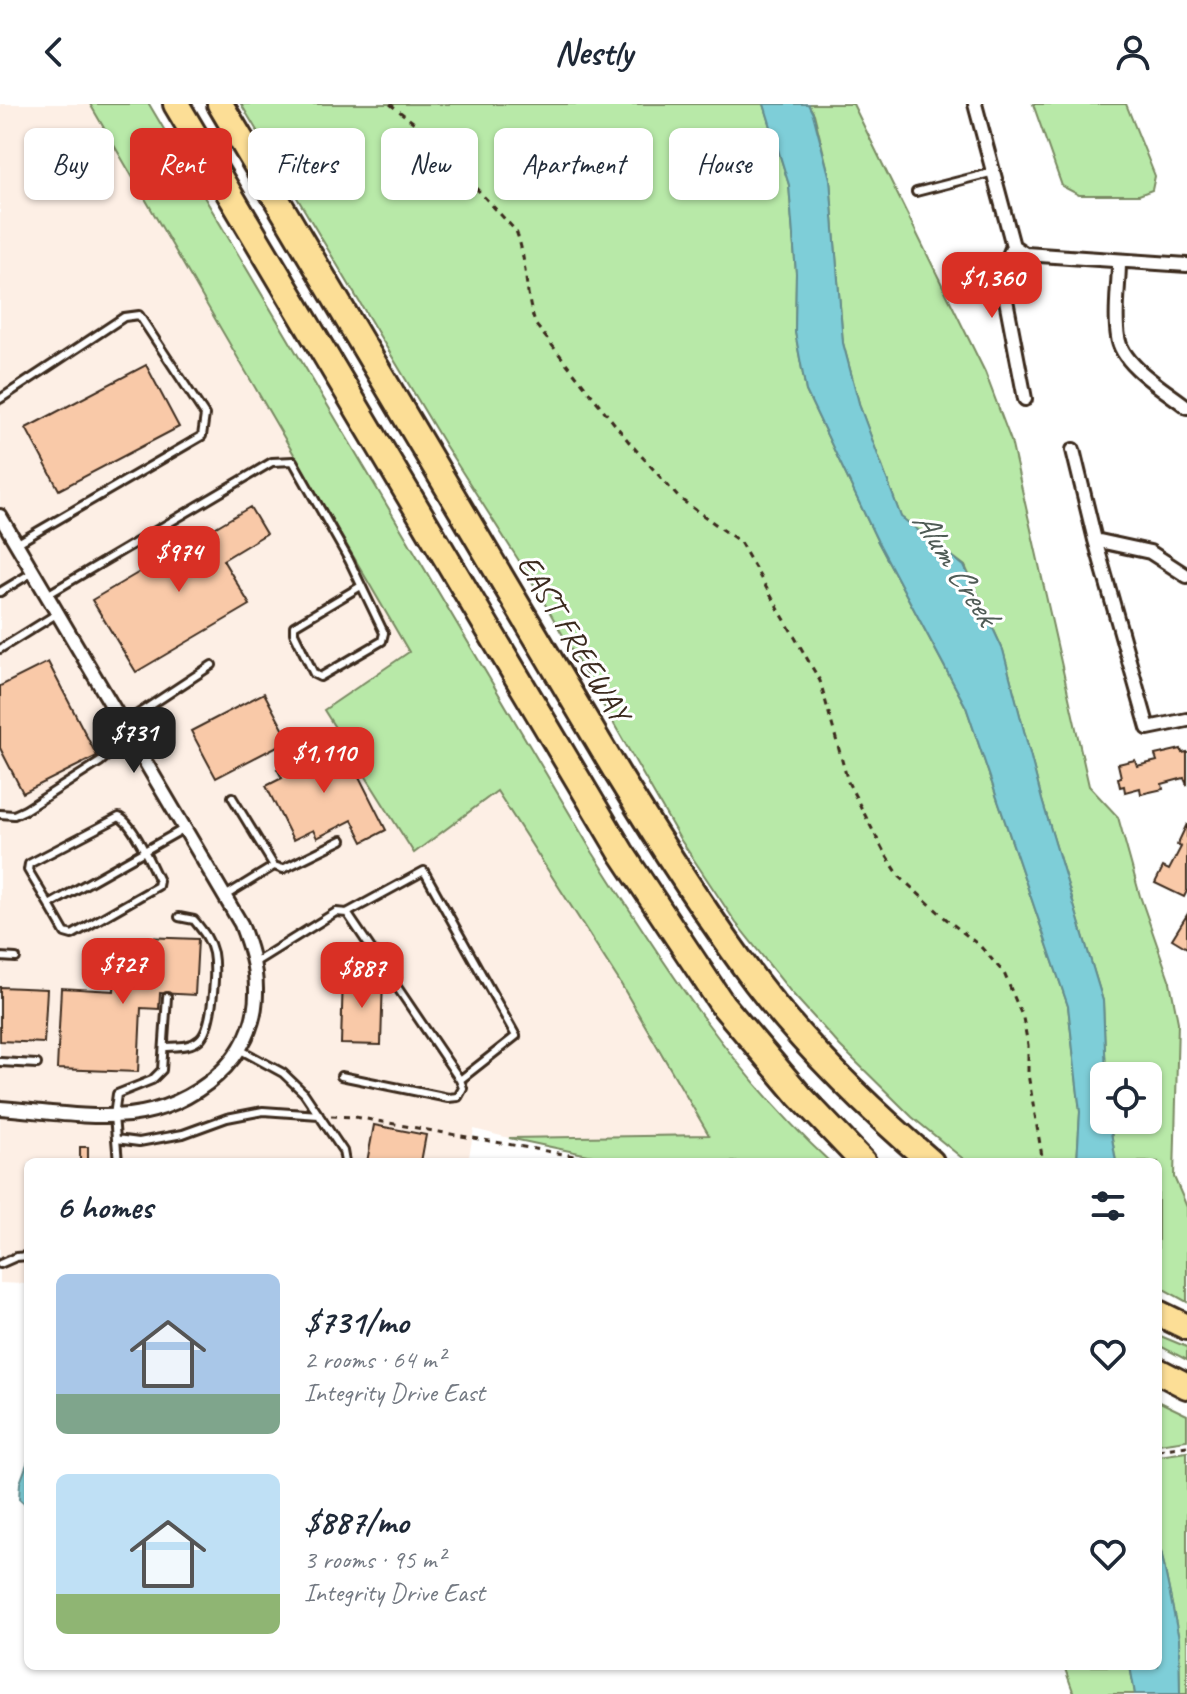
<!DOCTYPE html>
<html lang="en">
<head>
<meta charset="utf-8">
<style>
  body { margin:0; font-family:Caveat,sans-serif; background:#f6f6f7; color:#1f2937; height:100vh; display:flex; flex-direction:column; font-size:30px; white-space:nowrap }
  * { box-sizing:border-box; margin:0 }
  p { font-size:26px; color:#747a83 }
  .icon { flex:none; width:44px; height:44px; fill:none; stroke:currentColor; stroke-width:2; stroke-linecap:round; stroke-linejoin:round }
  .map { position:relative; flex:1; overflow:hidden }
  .panel { position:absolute; left:24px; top:1054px; width:1138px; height:512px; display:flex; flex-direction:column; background:#fff; border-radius:12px; box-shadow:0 2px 6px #0004 }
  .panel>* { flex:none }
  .top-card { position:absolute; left:24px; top:24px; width:1140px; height:72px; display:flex; gap:16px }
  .controls { position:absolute; left:1090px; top:958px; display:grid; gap:16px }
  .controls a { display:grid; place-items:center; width:72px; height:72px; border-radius:12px; background:#fff; box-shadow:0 2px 6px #0004; font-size:40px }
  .price { position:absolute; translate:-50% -68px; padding:0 18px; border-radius:16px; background:#d93025; color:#fff; font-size:26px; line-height:52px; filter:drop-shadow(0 2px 4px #0008) }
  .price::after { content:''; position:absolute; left:50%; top:48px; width:24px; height:18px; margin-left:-12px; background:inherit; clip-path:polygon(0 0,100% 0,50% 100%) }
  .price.current { background:#222; color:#fff }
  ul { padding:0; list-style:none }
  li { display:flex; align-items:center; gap:24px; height:200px; padding:0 32px }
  li span { display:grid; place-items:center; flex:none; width:224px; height:160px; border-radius:12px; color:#555 }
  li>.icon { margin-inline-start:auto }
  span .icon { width:96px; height:96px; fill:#fffc; stroke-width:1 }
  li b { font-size:34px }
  h2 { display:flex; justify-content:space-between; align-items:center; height:96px; padding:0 32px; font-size:34px }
  .chip { padding:0 28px; border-radius:12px; background:#fff; box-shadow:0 2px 6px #0004; font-size:28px; line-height:72px }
  .chip.current { background:#d93025; color:#fff }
  header { display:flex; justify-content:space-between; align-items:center; height:104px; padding:0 32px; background:#fff; font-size:36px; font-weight:800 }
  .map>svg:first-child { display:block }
</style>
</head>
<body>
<header><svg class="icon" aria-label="back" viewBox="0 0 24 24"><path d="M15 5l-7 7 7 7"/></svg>Nestly<svg class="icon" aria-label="person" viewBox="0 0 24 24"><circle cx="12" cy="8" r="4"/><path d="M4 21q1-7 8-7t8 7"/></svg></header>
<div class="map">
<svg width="1187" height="1590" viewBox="0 0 1187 1590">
  <rect width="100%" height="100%" fill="#fff"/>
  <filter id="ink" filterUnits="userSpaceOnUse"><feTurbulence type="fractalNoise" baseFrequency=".0125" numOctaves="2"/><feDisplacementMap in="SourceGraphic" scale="16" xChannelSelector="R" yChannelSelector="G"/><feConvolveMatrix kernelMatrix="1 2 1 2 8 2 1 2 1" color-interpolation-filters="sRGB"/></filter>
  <g filter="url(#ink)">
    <path fill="#fdefe5" d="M0,0H90L409,548L324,606L413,748L496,687L618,875L710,1031L509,1034L474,1025L468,1058H28V1180L0,1179Z"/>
    <path fill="#b8e9a8" stroke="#7a8a63" stroke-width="2" d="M90,0H149L593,749C663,859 734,970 830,1058H621L509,1034L709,1031L618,875L497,687L414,749L324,606L409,548Z
      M241,0H764L789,81L796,169L795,228L806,287L877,436L966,603L1068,902L1080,1008L1077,1058H1037L1035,1054V1058H967L912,1013L840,942L791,888L736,819L680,735L530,474L445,341Z
      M808,0H853L985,268L1011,337L1089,682L1118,713L1140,792L1170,878L1178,918L1174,1073L1187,1103V1198L1158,1182V1058H1116L1109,1016H1148V972H1106L1103,897L1042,696L1003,546L965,462L901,413L860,303L843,239L830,75L814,10Z
      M1033,0H1126L1155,72L1152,86L1139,91H1079L1062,82Z
      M1158,1231L1187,1243V1256L1158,1241Z
      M1158,1297L1187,1311V1336L1158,1340Z
      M1187,1348V1590H1180L1179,1535L1158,1432V1352Z
      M1064,1562H1130L1135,1590H1074Z"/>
    <path fill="#7eced8" stroke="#638c8e" stroke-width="2" d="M764,0H808L813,10L830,75L843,239L860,303L901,413L964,462L1003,546L1042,696L1103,897L1106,972H1104V1016H1109L1116,1058H1077L1080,1008L1068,902L966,603L877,436L806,287L795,228L796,169L789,81Z
      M28,1357V1403L19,1395L20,1379Z
      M1158,1432L1179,1535L1180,1590H1135L1130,1562H1158Z"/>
    <path fill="#f9c9a8" stroke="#3b2a1e" stroke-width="2" d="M146,261L179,323L59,386L26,324Z
      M250,403L266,430L223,456L250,501L136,568L92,496Z
      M48,558L97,652L23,689L0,644V582Z
      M264,589L289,636L216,674L191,627Z
      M339,633L386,726L363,738L352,716L317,734L313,726L293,736L266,682L282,674L277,665Z
      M1181,645L1182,649L1187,648V681L1184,674L1162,680L1163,685L1141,690L1140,684L1125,688L1124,682L1120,683L1118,674L1121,673L1118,660L1135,656L1137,662L1157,657L1155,651Z
      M1187,720V787L1184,793L1155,779L1163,763L1169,766L1181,743L1177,741Z
      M1187,811V844L1172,835Z
      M143,833L198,835L195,891L160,889L159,905L141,904L138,968L57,965L61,884L114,887L116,847L142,849Z
      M343,872L383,873L381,941L341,940Z
      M0,883L47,885L44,939L0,937Z
      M374,1021L426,1031L421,1058H367Z
      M80,1043H88V1058H80Z"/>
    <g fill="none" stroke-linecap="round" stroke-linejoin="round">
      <defs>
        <path id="service" d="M916,88L994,68
          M0,295L124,213L139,211L205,311L202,332L16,440
          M0,488L33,468
          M47,491L272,358L293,357L349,456L384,529L382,537L320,573L314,570L294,529V522L361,482
          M0,545L58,509
          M124,619L212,561
          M0,710L14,711L25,706L100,658L131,631
          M274,762L283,765L342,736
          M225,792L274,762L232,693
          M49,801L65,829L72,831L158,782L159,777C151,761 134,720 119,713L29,760L28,766L49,801L185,724
          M347,809L424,767L516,932L460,976
          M0,853L16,854
          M254,859L336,808L347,809L460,976L463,984L458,993L448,994L341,972
          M164,943C176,942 190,944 200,935C213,923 216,866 213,849C210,835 202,826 194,816L179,813
          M239,945L283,969L304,989L343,1047L345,1058
          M0,958L37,960
          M116,1035L139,1038L183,1030L227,1014L263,1007L319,1011
          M118,1058L114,1012L117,990L152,976L162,966L167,893
          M0,1160L16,1153L28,1152"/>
        <path id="minor" d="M975,0L1013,142L1025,150L1187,161
          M1013,142L1004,163L1002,175L1025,295
          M1119,158C1119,182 1114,210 1118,233C1121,261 1166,286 1187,303
          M1073,346L1095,436L1148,624L1187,616
          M0,412L241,820C249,841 256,862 256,885C258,955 192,1004 129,1011C87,1015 42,1007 0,1004
          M1095,436L1150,448L1187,472"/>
        <path id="motorway" d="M176,0L621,748L722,900L800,992L863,1058
          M220,0L617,669C661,741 706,811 756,878C807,945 868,1004 931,1058
          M1158,1209L1187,1223
          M1158,1267L1187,1282"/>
      </defs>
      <use href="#service" stroke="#3b2a1e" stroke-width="12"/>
      <use href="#minor" stroke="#3b2a1e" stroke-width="18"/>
      <use href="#motorway" stroke="#3b2a1e" stroke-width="30"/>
      <path stroke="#3b2a1e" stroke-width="3" stroke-dasharray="6 6" stroke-linecap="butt" d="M390,0L418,22L516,127C528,158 524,191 536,221L629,338L679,394L740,438L820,577L848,678L884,748L900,773L945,814L980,842L1004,869L1023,914L1028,941V970L1043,1058
        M331,1012L355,1013L608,1058
        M1158,1346L1187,1342"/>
      <use href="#service" stroke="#fff" stroke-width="6"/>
      <use href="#minor" stroke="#fff" stroke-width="12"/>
      <use href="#motorway" stroke="#fcde96" stroke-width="24"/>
    </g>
  </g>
  <g text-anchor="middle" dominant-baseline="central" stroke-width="6" stroke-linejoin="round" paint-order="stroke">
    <g font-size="32" fill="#3b2a1e" stroke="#fff">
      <text transform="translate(574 534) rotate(59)">EAST FREEWAY</text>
    </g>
    <g font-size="34" font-style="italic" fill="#4f5b56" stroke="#fff">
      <text transform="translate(956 463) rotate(57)">Alum Creek</text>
    </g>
  </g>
</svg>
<div class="controls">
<a><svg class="icon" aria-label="locate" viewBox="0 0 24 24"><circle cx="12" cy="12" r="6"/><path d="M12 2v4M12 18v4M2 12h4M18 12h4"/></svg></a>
</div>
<b class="price" style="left:992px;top:216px">$1,360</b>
<b class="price" style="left:179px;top:490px">$974</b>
<b class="price current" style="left:134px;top:671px">$731</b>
<b class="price" style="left:324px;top:691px">$1,110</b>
<b class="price" style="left:123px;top:902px">$727</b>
<b class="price" style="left:362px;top:906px">$887</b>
<div class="top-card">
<a class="chip">Buy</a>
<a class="chip current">Rent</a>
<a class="chip">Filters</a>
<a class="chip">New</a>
<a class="chip">Apartment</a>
<a class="chip">House</a>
</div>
<section class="panel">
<h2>6 homes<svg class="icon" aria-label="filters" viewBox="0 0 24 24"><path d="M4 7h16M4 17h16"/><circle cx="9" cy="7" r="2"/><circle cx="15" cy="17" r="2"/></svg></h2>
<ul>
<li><span style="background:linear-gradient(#a9c7e8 75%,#7fa58c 0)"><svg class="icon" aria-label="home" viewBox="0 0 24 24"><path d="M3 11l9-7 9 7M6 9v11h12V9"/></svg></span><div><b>$731/mo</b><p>2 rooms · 64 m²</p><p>Integrity Drive East</p></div><svg class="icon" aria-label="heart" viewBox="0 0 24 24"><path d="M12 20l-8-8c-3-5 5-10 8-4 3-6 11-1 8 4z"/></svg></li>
<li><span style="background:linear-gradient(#bfe0f5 75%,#8fb573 0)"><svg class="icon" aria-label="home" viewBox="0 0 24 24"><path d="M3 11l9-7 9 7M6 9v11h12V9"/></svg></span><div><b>$887/mo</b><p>3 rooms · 95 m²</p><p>Integrity Drive East</p></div><svg class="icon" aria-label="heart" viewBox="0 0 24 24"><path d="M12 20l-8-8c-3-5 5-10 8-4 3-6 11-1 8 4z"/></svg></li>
</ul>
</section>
</div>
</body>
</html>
